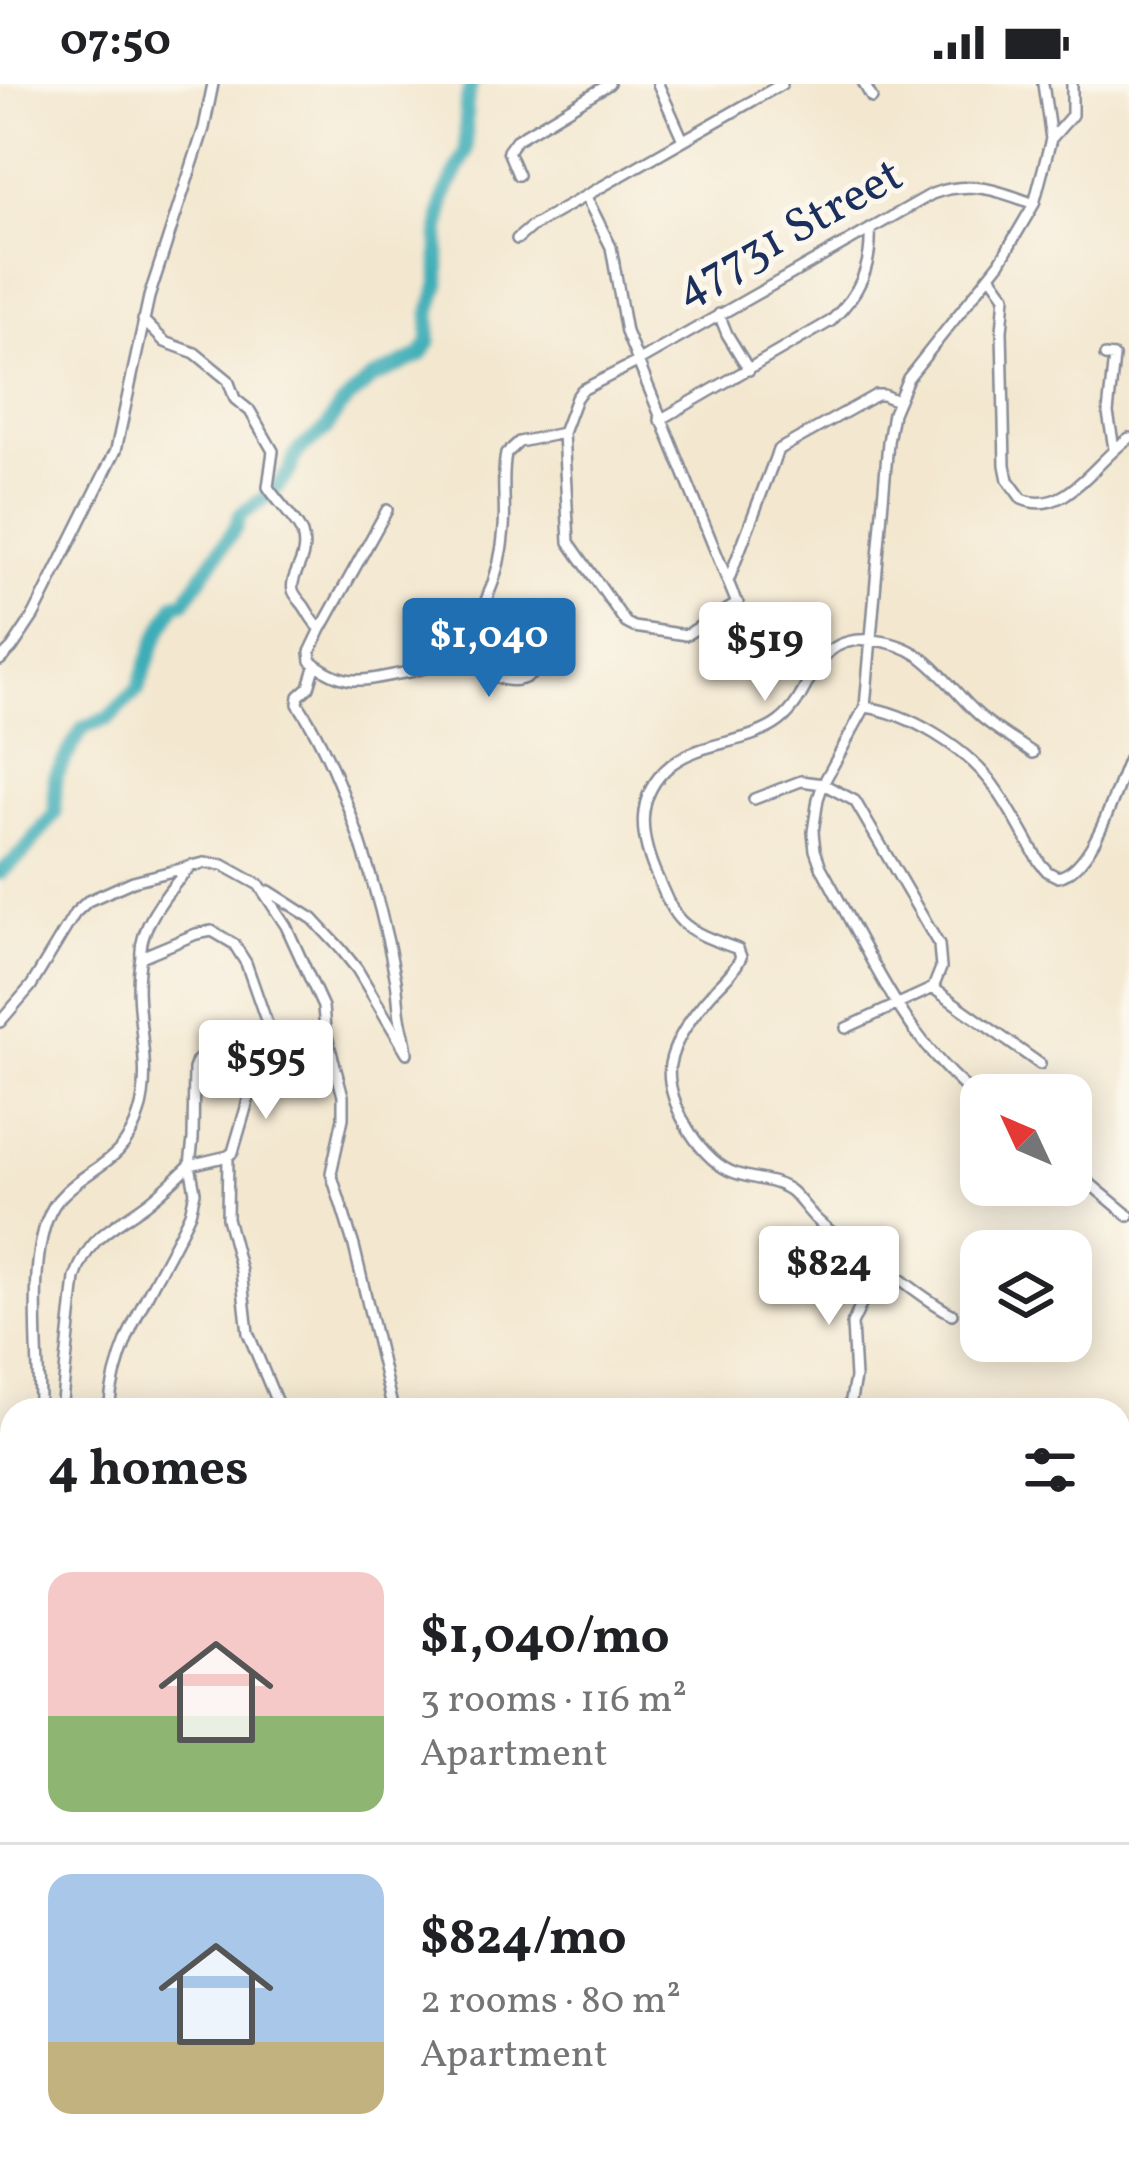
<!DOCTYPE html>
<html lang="en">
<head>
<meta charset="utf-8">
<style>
  body { margin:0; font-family:Vollkorn,serif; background:#f2f2f2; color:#202124; height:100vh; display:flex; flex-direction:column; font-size:45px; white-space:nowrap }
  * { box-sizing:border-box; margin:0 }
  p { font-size:39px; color:#757577 }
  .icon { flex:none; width:66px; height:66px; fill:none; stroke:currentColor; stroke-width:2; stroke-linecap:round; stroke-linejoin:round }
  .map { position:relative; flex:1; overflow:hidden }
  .side { position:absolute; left:0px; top:1314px; width:1131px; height:771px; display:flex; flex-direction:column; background:#fff; border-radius:36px 36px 0 0; box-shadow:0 6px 30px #0003 }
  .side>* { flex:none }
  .needle { width:78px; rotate:314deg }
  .tools { position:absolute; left:960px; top:990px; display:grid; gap:24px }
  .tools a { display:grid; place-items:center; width:132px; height:132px; border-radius:24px; background:#fff; box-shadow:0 6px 30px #0003; font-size:60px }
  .price { position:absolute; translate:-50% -102px; padding:0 27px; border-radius:12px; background:#fff; color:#222; font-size:39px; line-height:78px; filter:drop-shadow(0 3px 6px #0008) }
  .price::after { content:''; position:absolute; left:50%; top:72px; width:36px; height:27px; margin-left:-18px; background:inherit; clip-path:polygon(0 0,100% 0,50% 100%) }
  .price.active { background:#1f6fb2; color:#fff }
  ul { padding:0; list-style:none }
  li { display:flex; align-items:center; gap:36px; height:300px; padding:0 48px }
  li+li { border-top:3px solid #e0e0e0 }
  li span { display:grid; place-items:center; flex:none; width:336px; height:240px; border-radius:24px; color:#555 }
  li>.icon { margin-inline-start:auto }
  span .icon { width:144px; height:144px; fill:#fffc; stroke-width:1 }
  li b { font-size:51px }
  h2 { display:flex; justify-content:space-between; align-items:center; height:144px; padding:0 48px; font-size:51px }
  .status { display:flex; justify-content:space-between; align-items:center; height:84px; padding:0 60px; background:#fff; direction:ltr }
  .status svg { height:33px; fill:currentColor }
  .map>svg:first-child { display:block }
</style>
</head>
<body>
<div class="status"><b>07:50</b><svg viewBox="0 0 49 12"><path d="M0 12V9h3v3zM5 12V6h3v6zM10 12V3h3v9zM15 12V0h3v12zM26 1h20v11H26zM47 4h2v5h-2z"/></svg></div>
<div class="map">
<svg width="1129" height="2084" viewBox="0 0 1129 2084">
  <rect width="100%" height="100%" fill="#fbf7ec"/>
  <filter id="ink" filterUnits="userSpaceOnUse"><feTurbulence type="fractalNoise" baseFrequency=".00833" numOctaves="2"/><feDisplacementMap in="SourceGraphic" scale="24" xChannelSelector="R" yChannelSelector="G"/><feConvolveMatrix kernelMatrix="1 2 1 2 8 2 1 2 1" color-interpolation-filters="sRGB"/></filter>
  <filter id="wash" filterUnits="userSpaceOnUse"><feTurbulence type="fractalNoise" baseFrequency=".004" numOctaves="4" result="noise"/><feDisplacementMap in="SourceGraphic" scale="48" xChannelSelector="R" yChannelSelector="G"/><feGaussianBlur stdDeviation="2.7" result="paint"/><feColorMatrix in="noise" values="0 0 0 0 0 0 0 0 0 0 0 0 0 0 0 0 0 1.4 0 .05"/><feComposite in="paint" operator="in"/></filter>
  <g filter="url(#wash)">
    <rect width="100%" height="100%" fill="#f3e7cf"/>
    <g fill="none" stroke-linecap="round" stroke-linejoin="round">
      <path stroke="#3cadb7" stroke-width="15" d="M0,789L23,769L55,729V692L83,644L108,634L138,605L155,558L175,520L184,518L236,443L240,431L272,409L289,388L297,368L326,345L339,324L352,312L371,295L421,271L429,258L430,228L439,200V152L444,113L466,68V22L471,0"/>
    </g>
  </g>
  <g filter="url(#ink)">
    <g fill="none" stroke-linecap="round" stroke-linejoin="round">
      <defs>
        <path id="street" d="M658,0L683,56
          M864,0L872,14
          M1051,55L1072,31V0
          M518,91L508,67L516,56L609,0
          M586,113L611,163L626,248L751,554
          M517,155L531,143L782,0
          M990,191L1005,212L1002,247L1005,381L1008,396L1022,415C1066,434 1097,375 1129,354
          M719,230L727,250L749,286
          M143,236L165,258L195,269L228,296L235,315L250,327L273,367L268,403C276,416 299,439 302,450C310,476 289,491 293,506C294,511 301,518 304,522C310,531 312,538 321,545L310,568L311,577C344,602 358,598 398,590C413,588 429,584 442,575C480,548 501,489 504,444C506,420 501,394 506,370L519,358L563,349L576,314L582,306L637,278L932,110C970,96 998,106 1034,120
          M1105,272L1114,273L1108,329L1114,364
          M660,336L831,237C859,210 872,184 870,145
          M563,349L569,458L626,539L634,543L686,551L738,519
          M729,495L778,366L876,311H883L897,317
          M321,545L387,426
          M458,561C480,580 503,610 532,590
          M0,576L12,564L34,531L116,366L149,213L204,44L213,0
          M865,623C909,629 964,663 991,698C1010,723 1024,752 1040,779L1048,788L1058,793C1094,785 1115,706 1129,675
          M754,715L801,697L823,700L855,717L939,861L941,884L933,904L846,944
          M269,807L313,835L340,864L357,885L407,969C406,957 402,946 400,933C398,921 398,909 396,897C381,815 344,688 298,620L299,612L309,603L316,580
          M933,904L1040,980
          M0,938L31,902L75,829L88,817L133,797L204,779L223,781L259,801L286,842L323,923L325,945L343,1012V1034L331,1089L354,1162L393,1326
          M981,1016C906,960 866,863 821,783L815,766L813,748L818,715L823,700L865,623L888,358L893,329L908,294L1000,178L1034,120L1051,55L1043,0
          M228,1072L227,1134L241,1187L248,1249L280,1326
          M1071,1084L1129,1132
          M952,1230C929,1218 911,1203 891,1188C866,1170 838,1156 816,1135C807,1126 800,1115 791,1107C774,1094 749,1096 730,1087C698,1073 664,1014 670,980C675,954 695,928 712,909C723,897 735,887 741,873L738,865C719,858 695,851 681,837C670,826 665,810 659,797C640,756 632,712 672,680C701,658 743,660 774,641C817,615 805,552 871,556C928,560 943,599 980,632C996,646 1016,657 1033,669
          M850,1321L855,1294L852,1240L880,1181
          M39,1326C40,1274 24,1157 58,1116C88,1081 123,1082 139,1030C155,979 130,925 141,873
          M61,1326L75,1194C90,1150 112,1145 146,1120C162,1108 176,1094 190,1081L193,1055L194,985L197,977L217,958
          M109,1326C115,1253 160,1194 190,1129L195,1108L190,1081L228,1072L233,1068L250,1010L266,987L272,966L268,942L246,879L234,860L212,847L196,850L141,873C138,842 172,802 192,781
          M1119,1458L1129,1457
          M12,1493L8,1518L12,1525
          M1119,1598L1129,1601
          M1119,1725L1129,1724
          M0,1836L12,1843
          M1119,2018L1129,2015
          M0,2032L12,1986
          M48,2073L55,2084
          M527,2084L528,2073
          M992,2084L993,2073"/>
        <path id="secondary" d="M1119,2041H1129
          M846,2084L895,2073"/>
      </defs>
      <use href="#street" stroke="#878b96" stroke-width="14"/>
      <use href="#secondary" stroke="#878b96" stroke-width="16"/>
      <use href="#street" stroke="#fff" stroke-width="9"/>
      <use href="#secondary" stroke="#fde4d0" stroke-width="12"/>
    </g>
  </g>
  <g text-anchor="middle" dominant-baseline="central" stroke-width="10" stroke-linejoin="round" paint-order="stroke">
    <g font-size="48" fill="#1b2f5e" stroke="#fbf7ec">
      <text transform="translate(789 150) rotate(-29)">47731 Street</text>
    </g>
  </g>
</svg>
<div class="tools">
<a><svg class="needle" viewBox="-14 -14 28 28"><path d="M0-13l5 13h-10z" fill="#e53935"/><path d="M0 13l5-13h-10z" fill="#757577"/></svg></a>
<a><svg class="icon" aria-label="layers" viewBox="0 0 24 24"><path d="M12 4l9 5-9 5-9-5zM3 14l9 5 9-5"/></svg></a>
</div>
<b class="price active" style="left:489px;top:616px">$1,040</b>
<b class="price" style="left:765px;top:620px">$519</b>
<b class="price" style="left:266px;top:1038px">$595</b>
<b class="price" style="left:829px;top:1244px">$824</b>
<section class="side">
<h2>4 homes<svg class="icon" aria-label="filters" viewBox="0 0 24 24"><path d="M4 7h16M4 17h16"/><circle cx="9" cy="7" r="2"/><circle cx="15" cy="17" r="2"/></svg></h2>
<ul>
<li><span style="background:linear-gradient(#f6c9c9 60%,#8fb573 0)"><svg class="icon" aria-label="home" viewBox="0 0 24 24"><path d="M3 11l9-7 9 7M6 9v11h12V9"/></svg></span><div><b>$1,040/mo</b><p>3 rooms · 116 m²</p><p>Apartment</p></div></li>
<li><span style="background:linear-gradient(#a9c7e8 70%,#c2b280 0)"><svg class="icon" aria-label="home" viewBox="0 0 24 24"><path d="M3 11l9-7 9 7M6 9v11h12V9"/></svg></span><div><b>$824/mo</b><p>2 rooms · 80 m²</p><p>Apartment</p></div></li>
</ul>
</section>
</div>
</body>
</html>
